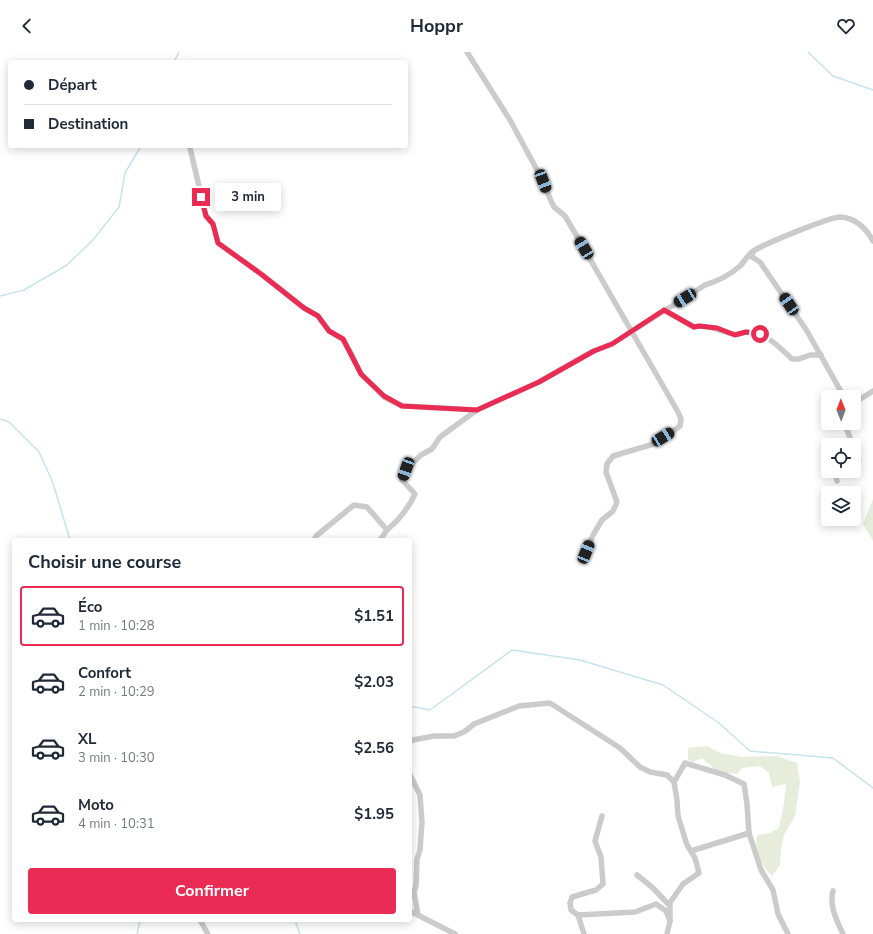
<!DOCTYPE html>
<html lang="fr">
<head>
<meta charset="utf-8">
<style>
	:root { --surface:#fff; --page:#f6f6f7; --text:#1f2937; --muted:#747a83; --line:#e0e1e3; --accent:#ea2c54 }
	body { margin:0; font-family:"Nunito Sans",sans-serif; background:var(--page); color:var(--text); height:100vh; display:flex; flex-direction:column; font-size:15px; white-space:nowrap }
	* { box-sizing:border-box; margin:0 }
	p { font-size:13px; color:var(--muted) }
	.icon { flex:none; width:22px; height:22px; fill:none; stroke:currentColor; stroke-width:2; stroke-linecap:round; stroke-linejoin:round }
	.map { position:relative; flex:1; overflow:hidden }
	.panel { position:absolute; left:12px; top:486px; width:400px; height:384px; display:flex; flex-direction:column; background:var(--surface); border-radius:4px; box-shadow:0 2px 10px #0003 }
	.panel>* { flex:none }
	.guide { position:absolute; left:8px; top:8px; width:400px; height:88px; border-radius:4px; box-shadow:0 2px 10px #0003; display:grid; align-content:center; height:88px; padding:0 16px; background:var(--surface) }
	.needle { width:26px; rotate:359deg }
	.buttons { position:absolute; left:821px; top:338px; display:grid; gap:8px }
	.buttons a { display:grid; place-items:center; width:40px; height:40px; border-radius:4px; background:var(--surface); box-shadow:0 2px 10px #0003; font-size:20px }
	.end { position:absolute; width:18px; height:18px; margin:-9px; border:5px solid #ea2c54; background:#fff; box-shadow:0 0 0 2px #fff }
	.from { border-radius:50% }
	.bubble { position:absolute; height:28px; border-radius:4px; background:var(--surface); box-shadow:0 2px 10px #0003; font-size:13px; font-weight:700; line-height:28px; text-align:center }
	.car { position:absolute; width:12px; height:24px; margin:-12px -6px; border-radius:5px; box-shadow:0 0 3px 1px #0007; background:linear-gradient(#222 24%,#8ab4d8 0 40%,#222 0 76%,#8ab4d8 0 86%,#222 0) }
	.guide b { display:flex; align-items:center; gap:14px; height:38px; font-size:15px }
	.guide b+b { border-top:1px solid var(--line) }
	.guide i { width:10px; height:10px; background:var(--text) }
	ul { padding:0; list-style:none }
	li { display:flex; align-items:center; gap:12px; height:60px; margin:0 8px 6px; padding:0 8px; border:2px solid transparent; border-radius:4px }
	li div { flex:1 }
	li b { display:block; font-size:15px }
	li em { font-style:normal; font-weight:700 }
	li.selected { border-color:var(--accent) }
	li>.icon { width:36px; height:36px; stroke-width:1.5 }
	h2 { padding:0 16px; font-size:18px; line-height:48px }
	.cta { display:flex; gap:8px; margin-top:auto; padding:8px 16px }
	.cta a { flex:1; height:46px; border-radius:4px; background:var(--accent); color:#fff; font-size:16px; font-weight:700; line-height:46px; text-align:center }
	header { display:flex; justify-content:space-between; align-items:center; height:52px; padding:0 16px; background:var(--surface); font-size:18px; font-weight:700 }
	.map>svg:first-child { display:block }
</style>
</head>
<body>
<header><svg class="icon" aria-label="back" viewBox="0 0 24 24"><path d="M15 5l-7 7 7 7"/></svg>Hoppr<svg class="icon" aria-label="heart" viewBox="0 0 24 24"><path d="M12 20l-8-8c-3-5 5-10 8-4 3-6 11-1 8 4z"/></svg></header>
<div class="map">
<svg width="873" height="882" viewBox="0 0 873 882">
	<rect width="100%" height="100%" fill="#fff"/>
	<!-- green -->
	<g fill="#e7ecdb">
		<polygon points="873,447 873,489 863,472"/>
		<path d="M 707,694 L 720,701 L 741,705 L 777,704 L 797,711 L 800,730 L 795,764 L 784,783 L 781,797 L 780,813 L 772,824 C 760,811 754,801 757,783 L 770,781 L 779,776 L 784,752 L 786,732 L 772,735 L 769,721 L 760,714 L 742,716 L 737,722 L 718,720 L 702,706 L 693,710 L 688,708 L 688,696 Z"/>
	</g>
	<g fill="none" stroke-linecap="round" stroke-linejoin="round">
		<!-- stream -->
		<g stroke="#c7e3ec" stroke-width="1.5">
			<polyline points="808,0 833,24 873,38"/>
			<polyline points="174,10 179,0"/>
			<polyline points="0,244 24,238 67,213 93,188 119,155 125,121 141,94"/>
			<polyline points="0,367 9,370 39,400 53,431 70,488"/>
			<polyline points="410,654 430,658 512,598 580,608 663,633 719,671 750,699 833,706 873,736"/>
			<polyline points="295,868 300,882"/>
			<polyline points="137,882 140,868"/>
		</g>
		<!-- street -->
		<g stroke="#cbcbcb" stroke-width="5.5">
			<polyline points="467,0 510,68 543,129 551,149 554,155 565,164 575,181 678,360 681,367 680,374 657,391 613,404 607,412 606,420 617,450 613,459 602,468 593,483 586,500"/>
			<polyline points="190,96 206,164 213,172 218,191 261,222 304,256 318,264 329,279 343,287 352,303 361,322 384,345 402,354 477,358"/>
			<polyline points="753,200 752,205 760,210 807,279 844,345"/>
			<path d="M 664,258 L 694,275 C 707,272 720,279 733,282 C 738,283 743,280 748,280 C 769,283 778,294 792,307 L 799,307 L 810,303 L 821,303"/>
			<polyline points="854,351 873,339"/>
			<polyline points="844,371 853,393"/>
			<polyline points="854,395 859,407 854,410"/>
			<polyline points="837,429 836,426 841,419"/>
			<path d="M 314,488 L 316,484 L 354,453 L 367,455 L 387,478 C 400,467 408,457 415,442 L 402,428 L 406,417 L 421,403 L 432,397 L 440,385 L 477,358 L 539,330 L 593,299 L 612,292 L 705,233 C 718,229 730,223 740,214 C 744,210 747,204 752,200 C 761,193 830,165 840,165 C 856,166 866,176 873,189"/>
			<polyline points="380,488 387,478"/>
			<polyline points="410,690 413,688 434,684 454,684 464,680 474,672 519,654 550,651 620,696 640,715 650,720 667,723 674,730 677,748 678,764 687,793 695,806 699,821 683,832 669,852"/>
			<polyline points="410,723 420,743 422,770 420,798 417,807 416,834 414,840 418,863"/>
			<polyline points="674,730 685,711 725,723 744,732 747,752 749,781 761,818 773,838 778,862 788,882"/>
			<polyline points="691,799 749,781"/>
			<polyline points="637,823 653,836 670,854 670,869 667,882"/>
			<path d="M 833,839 C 829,854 837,869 843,882"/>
			<polyline points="410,859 455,882"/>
			<polyline points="578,863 635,860 656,852 666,859 670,869"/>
			<polyline points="200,868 208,882"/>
			<polyline points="584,882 578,863 571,858 570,851 572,845 596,838 603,832 601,805 595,789 602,764"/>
		</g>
	</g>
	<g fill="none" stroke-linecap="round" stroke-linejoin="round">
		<!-- route -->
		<polyline stroke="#ea2c54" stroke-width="5" points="201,145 206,164 213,172 218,191 261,222 304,256 318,264 329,279 343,287 361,322 384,344 402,354 477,358 539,330 594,299 612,292 664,258 694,275 699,274 717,276 735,283 746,280 760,282"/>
	</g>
</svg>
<div class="buttons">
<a><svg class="needle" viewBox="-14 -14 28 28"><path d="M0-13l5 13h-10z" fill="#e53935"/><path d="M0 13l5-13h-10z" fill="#747a83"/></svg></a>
<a><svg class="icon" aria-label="locate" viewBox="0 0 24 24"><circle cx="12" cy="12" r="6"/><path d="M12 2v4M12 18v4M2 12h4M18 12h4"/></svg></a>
<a><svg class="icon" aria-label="layers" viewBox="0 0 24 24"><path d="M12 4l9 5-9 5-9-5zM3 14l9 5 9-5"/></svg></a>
</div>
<i class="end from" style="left:760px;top:282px"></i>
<i class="end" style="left:201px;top:145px"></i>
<div class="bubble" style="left:215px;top:131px;width:66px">3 min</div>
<i class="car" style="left:543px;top:129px;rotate:159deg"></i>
<i class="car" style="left:584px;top:196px;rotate:329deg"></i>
<i class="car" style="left:685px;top:246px;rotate:238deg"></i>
<i class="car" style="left:789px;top:252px;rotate:326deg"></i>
<i class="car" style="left:663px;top:385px;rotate:58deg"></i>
<i class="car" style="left:406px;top:417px;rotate:200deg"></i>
<i class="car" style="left:586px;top:500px;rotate:22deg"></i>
<div class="guide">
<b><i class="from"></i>Départ</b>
<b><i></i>Destination</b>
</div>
<section class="panel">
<h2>Choisir une course</h2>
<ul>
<li class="selected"><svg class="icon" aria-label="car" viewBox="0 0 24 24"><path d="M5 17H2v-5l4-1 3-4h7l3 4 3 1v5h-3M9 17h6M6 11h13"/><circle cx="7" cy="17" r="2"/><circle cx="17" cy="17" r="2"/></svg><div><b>Éco</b><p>1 min · 10:28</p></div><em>$1.51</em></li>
<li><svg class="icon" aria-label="car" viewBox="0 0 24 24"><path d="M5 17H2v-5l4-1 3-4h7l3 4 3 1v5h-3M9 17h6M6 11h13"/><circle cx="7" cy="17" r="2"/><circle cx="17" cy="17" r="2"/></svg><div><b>Confort</b><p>2 min · 10:29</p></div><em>$2.03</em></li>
<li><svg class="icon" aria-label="car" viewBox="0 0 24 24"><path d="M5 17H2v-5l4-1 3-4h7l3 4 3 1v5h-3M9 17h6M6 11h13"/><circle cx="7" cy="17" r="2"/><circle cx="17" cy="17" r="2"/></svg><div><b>XL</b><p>3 min · 10:30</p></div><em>$2.56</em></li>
<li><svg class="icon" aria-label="car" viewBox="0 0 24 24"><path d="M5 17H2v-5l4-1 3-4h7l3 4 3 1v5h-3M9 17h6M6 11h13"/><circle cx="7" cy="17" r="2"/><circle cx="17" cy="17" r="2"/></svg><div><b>Moto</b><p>4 min · 10:31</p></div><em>$1.95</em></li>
</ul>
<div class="cta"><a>Confirmer</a></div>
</section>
</div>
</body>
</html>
